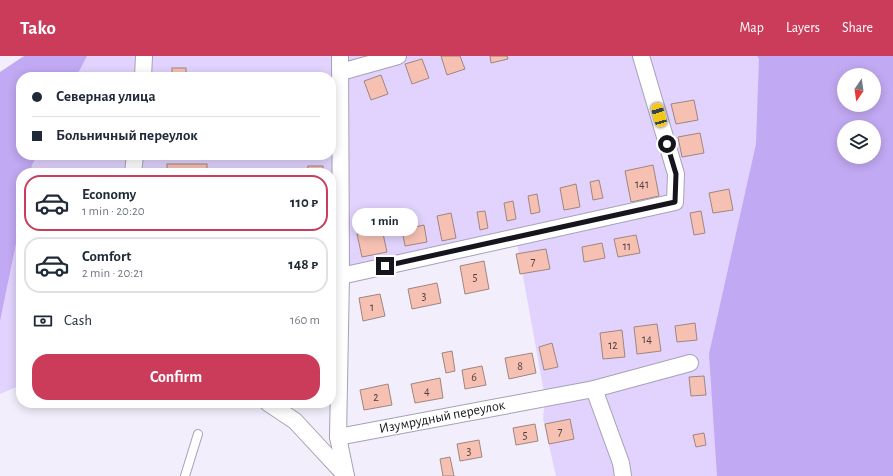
<!DOCTYPE html>
<html lang="en">
<head>
<meta charset="utf-8">
<style>
	:root { --surface:#fff; --page:#f6f6f7; --text:#1f2937; --muted:#747a83; --line:#e0e1e3; --accent:#cb3b5a }
	body { margin:0; font-family:"Alegreya Sans",sans-serif; background:var(--page); color:var(--text); height:100vh; display:flex; flex-direction:column; font-size:15px; white-space:nowrap }
	* { box-sizing:border-box; margin:0 }
	p { font-size:13px; color:var(--muted) }
	.icon { flex:none; width:22px; height:22px; fill:none; stroke:currentColor; stroke-width:2; stroke-linecap:round; stroke-linejoin:round }
	.map { position:relative; flex:1; overflow:hidden }
	.sheet { position:absolute; left:16px; top:112px; width:320px; height:240px; display:flex; flex-direction:column; background:var(--surface); border-radius:16px; box-shadow:0 2px 10px #0003 }
	.sheet>* { flex:none }
	.top-card { position:absolute; left:16px; top:16px; width:320px; height:88px; border-radius:16px; box-shadow:0 2px 10px #0003; display:grid; align-content:center; height:88px; padding:0 16px; background:var(--surface) }
	.needle { width:26px; rotate:193deg }
	.fabs { position:absolute; left:837px; top:12px; display:grid; gap:8px }
	.fabs a { display:grid; place-items:center; width:44px; height:44px; border-radius:50%; background:var(--surface); box-shadow:0 2px 10px #0003; font-size:20px }
	.end { position:absolute; width:18px; height:18px; margin:-9px; border:5px solid #16141c; background:#fff; box-shadow:0 0 0 2px #fff }
	.from { border-radius:50% }
	.bubble { position:absolute; height:28px; border-radius:14px; background:var(--surface); box-shadow:0 2px 10px #0003; font-size:13px; font-weight:600; line-height:28px; text-align:center }
	.car { position:absolute; width:12px; height:24px; margin:-12px -6px; border-radius:5px; box-shadow:0 0 3px 1px #0007; background:linear-gradient(#f5c518 24%,#345 0 40%,#f5c518 0 76%,#345 0 86%,#f5c518 0) }
	.top-card b { display:flex; align-items:center; gap:14px; height:38px; font-size:15px }
	.top-card b+b { border-top:1px solid var(--line) }
	.top-card i { width:10px; height:10px; background:var(--text) }
	ul { padding:7px 0 0; list-style:none }
	li { display:flex; align-items:center; gap:12px; height:56px; margin:0 8px 6px; padding:0 8px; border:2px solid var(--line); border-radius:16px }
	li div { flex:1 }
	li b { display:block; font-size:15px }
	li em { font-style:normal; font-weight:600 }
	li.selected { border-color:var(--accent) }
	li>.icon { width:36px; height:36px; stroke-width:1.5 }
	.pay { display:flex; align-items:center; gap:10px; height:44px; padding:0 16px; font-size:15px }
	.pay p { margin-inline-start:auto }
	.cta { display:flex; gap:8px; margin-top:auto; padding:8px 16px }
	.cta a { flex:1; height:46px; border-radius:16px; background:var(--accent); color:#fff; font-size:16px; font-weight:600; line-height:46px; text-align:center }
	header { display:flex; align-items:center; gap:24px; box-sizing:border-box; height:56px; padding:0 20px; background:var(--accent); color:#fff }
	header strong { font-size:19px }
	nav { display:flex; gap:22px; margin-inline-start:auto; font-size:14px }
	.map>svg:first-child { display:block }
</style>
</head>
<body>
<header>
<strong>Tako</strong>
<nav><a>Map</a><a>Layers</a><a>Share</a></nav>
</header>
<div class="map">
<svg width="893" height="420" viewBox="0 0 893 420">
	<rect width="100%" height="100%" fill="#f2eefc"/>
	<!-- green -->
	<g fill="#e1d3fd">
		<polygon points="75,0 760,0 777,55 733,420 556,420 543,363 545,342 516,181 331,222 331,117 23,117 29,99 331,99 331,21 65,21"/>
		<polygon points="21,125 21,329 0,338 0,225"/>
	</g>
	<!-- forest -->
	<g fill="#c2a9f3" fill-rule="evenodd">
		<polygon points="24,0 87,0 76,21 21,21 21,99 37,99 32,109 30,117 21,117 21,163 0,265 0,16"/>
		<path d="M 757,0 L 893,0 L 893,420 L 717,420 L 709,298 L 756,88 L 759,3 ZM 844,19 L 874,19 L 874,49 L 844,49 ZM 844,71 L 874,71 L 874,101 L 844,101 Z"/>
	</g>
	<!-- building -->
	<g fill="#f6c1b3" stroke="#9e8680">
		<polygon points="441,0 460,0 465,13 447,19"/>
		<polygon points="490,0 507,0 508,3 491,7"/>
		<polygon points="422,3 429,22 412,28 405,8"/>
		<rect x="172" y="12" width="14" height="7"/>
		<polygon points="381,19 388,38 371,44 364,25"/>
		<polygon points="694,44 698,64 676,68 671,48"/>
		<polygon points="700,77 704,97 682,101 678,81"/>
		<rect x="168" y="99" width="16" height="3"/>
		<polygon points="296,99 322,99 322,102 296,103"/>
		<rect x="167" y="108" width="40" height="9"/>
		<polygon points="653,109 659,140 631,146 625,115"/>
		<polygon points="308,110 323,110 323,117 307,117"/>
		<polygon points="599,124 603,142 593,144 590,126"/>
		<polygon points="576,128 580,151 564,154 560,132"/>
		<polygon points="729,133 733,154 713,157 709,137"/>
		<polygon points="537,138 540,156 531,158 528,140"/>
		<polygon points="513,145 516,163 507,165 504,147"/>
		<polygon points="485,155 488,172 480,174 477,156"/>
		<polygon points="701,155 705,177 694,179 690,157"/>
		<polygon points="451,157 456,182 442,185 437,160"/>
		<polygon points="424,169 427,186 405,190 402,174"/>
		<polygon points="382,173 387,196 362,201 357,178"/>
		<polygon points="636,179 640,197 618,201 614,183"/>
		<polygon points="602,187 605,202 584,206 582,191"/>
		<polygon points="546,193 550,213 520,218 516,198"/>
		<polygon points="484,205 489,233 465,238 460,210"/>
		<polygon points="437,227 441,247 412,253 408,233"/>
		<polygon points="380,238 385,260 363,265 359,242"/>
		<polygon points="695,267 697,284 677,286 675,270"/>
		<polygon points="657,268 661,295 637,298 634,271"/>
		<polygon points="622,274 625,301 603,303 600,277"/>
		<polygon points="552,287 558,311 544,314 539,291"/>
		<polygon points="452,295 455,315 446,317 442,297"/>
		<polygon points="532,297 536,317 509,323 505,302"/>
		<polygon points="482,310 486,329 465,333 462,314"/>
		<polygon points="704,320 706,339 691,340 689,321"/>
		<polygon points="440,322 443,342 415,347 411,328"/>
		<polygon points="388,328 392,349 364,354 360,334"/>
		<polygon points="570,363 574,383 549,388 545,368"/>
		<polygon points="535,368 538,385 516,389 513,372"/>
		<polygon points="704,377 706,389 696,391 693,379"/>
		<polygon points="479,384 482,401 460,405 457,388"/>
		<polygon points="450,401 454,420 443,420 440,403"/>
	</g>
	<g fill="none" stroke-linecap="round" stroke-linejoin="round">
		<!-- service casing -->
		<g stroke="#a7a1b6" stroke-width="10">
			<polyline id="service" points="185,420 198,378"/>
		</g>
		<!-- minor casing -->
		<g stroke="#a7a1b6" stroke-width="18">
			<g id="minor">
				<polyline points="340,0 341,220 338,381 346,420"/>
				<polyline points="341,16 398,0"/>
				<polyline points="143,21 144,0"/>
				<polyline points="133,117 135,99"/>
				<polyline points="341,220 675,146 676,118 641,0"/>
				<polyline points="594,333 621,407 623,420"/>
				<polyline points="268,347 295,365 346,420"/>
				<polyline points="338,381 594,333 690,307"/>
			</g>
		</g>
		<!-- service -->
		<use href="#service" stroke="#fff" stroke-width="8"/>
		<!-- minor -->
		<use href="#minor" stroke="#fff" stroke-width="16"/>
	</g>
	<g fill="none" stroke-linecap="round" stroke-linejoin="round">
		<!-- route -->
		<polyline stroke="#16141c" stroke-width="5" points="385,210 675,146 676,118 667,88"/>
	</g>
	<g text-anchor="middle" dominant-baseline="central" stroke-width="3" stroke-linejoin="round" paint-order="stroke">
		<!-- number labels -->
		<g font-size="12" fill="#4e3f42">
			<text x="642" y="128">141</text>
			<text x="627" y="190">11</text>
			<text x="533" y="205">7</text>
			<text x="475" y="221">5</text>
			<text x="424" y="240">3</text>
			<text x="372" y="251">1</text>
			<text x="647" y="283">14</text>
			<text x="613" y="289">12</text>
			<text x="520" y="310">8</text>
			<text x="474" y="321">6</text>
			<text x="427" y="335">4</text>
			<text x="376" y="341">2</text>
			<text x="560" y="375">7</text>
			<text x="525" y="379">5</text>
			<text x="469" y="395">3</text>
		</g>
		<!-- street labels -->
		<g font-size="14" fill="#16141c" stroke="#fff">
			<text transform="translate(442 361) rotate(-11)">Изумрудный переулок</text>
		</g>
	</g>
</svg>
<div class="fabs">
<a><svg class="needle" viewBox="-14 -14 28 28"><path d="M0-13l5 13h-10z" fill="#e53935"/><path d="M0 13l5-13h-10z" fill="#747a83"/></svg></a>
<a><svg class="icon" aria-label="layers" viewBox="0 0 24 24"><path d="M12 4l9 5-9 5-9-5zM3 14l9 5 9-5"/></svg></a>
</div>
<i class="end from" style="left:667px;top:88px"></i>
<i class="end" style="left:385px;top:210px"></i>
<div class="bubble" style="left:352px;top:152px;width:66px">1 min</div>
<i class="car" style="left:659px;top:59px;rotate:344deg"></i>
<div class="top-card">
<b><i class="from"></i>Северная улица</b>
<b><i></i>Больничный переулок</b>
</div>
<section class="sheet">
<ul>
<li class="selected"><svg class="icon" aria-label="car" viewBox="0 0 24 24"><path d="M5 17H2v-5l4-1 3-4h7l3 4 3 1v5h-3M9 17h6M6 11h13"/><circle cx="7" cy="17" r="2"/><circle cx="17" cy="17" r="2"/></svg><div><b>Economy</b><p>1 min · 20:20</p></div><em>110 ₽</em></li>
<li><svg class="icon" aria-label="car" viewBox="0 0 24 24"><path d="M5 17H2v-5l4-1 3-4h7l3 4 3 1v5h-3M9 17h6M6 11h13"/><circle cx="7" cy="17" r="2"/><circle cx="17" cy="17" r="2"/></svg><div><b>Comfort</b><p>2 min · 20:21</p></div><em>148 ₽</em></li>
</ul>
<div class="pay"><svg class="icon" aria-label="cash" viewBox="0 0 24 24"><path d="M3 7h18v10H3z"/><circle cx="12" cy="12" r="2"/></svg>Cash<p>160 m</p></div>
<div class="cta"><a>Confirm</a></div>
</section>
</div>
</body>
</html>
